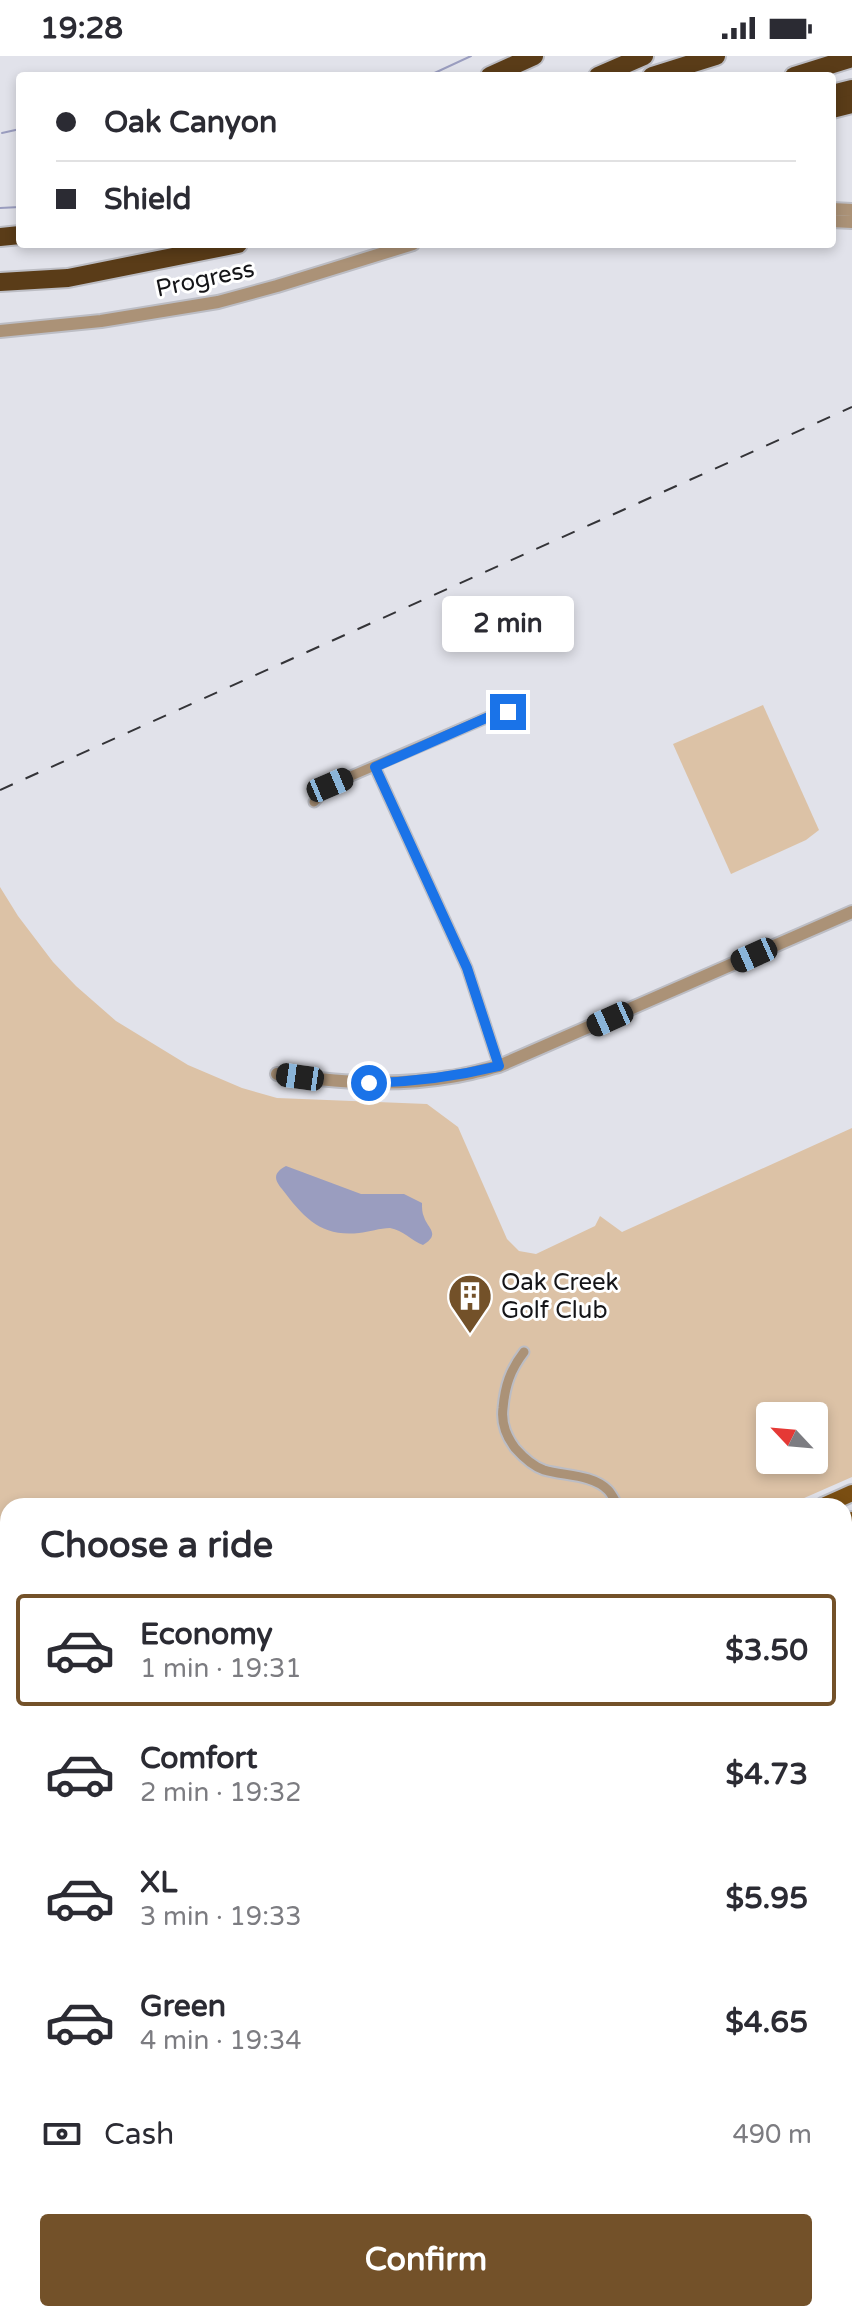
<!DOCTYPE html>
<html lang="en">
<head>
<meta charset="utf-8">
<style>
	:root { --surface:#fff; --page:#f2f2f3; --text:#2b2b33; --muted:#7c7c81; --line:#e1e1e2; --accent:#735129 }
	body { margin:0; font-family:"Varela Round",sans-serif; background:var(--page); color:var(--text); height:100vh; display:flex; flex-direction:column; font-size:30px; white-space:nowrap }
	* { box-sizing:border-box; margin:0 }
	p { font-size:26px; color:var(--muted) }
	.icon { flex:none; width:44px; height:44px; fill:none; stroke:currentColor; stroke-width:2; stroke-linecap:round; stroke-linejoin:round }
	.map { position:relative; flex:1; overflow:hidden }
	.sheet { position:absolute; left:0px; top:1442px; width:852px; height:824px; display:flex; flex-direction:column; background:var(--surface); border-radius:24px 24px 0 0; box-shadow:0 4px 12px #0003 }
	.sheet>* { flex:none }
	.hud { position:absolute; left:16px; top:16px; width:820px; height:176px; border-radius:8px; box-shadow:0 4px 12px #0003; display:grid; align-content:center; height:176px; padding:0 40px; background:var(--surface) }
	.needle { width:52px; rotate:296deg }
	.tools { position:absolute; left:756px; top:1346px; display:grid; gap:16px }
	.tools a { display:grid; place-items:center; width:72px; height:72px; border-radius:8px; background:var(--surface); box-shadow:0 4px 12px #0003; font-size:40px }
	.end { position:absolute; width:36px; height:36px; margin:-18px; border:10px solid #1a73e8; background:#fff; box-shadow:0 0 0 4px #fff }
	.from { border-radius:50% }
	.bubble { position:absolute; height:56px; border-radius:8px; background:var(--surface); box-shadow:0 4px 12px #0003; font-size:26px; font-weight:700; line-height:56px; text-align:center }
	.car { position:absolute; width:24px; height:48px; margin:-24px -12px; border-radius:10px; box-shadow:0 0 6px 2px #0007; background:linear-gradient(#222 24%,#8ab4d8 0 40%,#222 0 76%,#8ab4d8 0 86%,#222 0) }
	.hud b { display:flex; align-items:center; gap:28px; height:76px; font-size:30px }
	.hud b+b { border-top:2px solid var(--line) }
	.hud i { width:20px; height:20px; background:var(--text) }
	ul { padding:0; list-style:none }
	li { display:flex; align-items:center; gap:24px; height:112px; margin:0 16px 12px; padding:0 24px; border:4px solid transparent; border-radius:8px }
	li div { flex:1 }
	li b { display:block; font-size:30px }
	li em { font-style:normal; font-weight:700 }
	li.active { border-color:var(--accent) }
	li>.icon { width:72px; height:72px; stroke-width:1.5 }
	h2 { padding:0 40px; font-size:36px; line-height:96px }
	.pay { display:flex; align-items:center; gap:20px; height:88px; padding:0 40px; font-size:30px }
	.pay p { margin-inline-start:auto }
	.button { display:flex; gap:16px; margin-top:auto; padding:16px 40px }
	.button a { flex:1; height:92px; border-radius:8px; background:var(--accent); color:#fff; font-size:32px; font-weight:700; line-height:92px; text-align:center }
	.status { display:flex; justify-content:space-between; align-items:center; height:56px; padding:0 40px; background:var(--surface); direction:ltr }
	.status svg { height:22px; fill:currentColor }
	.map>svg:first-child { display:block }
</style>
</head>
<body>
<div class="status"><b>19:28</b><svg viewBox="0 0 49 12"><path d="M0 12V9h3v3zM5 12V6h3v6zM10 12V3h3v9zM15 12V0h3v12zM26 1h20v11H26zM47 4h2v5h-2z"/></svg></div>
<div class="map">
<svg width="852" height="2266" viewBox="0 0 852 2266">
	<rect width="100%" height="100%" fill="#e1e2ea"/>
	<!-- green -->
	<g fill="#dcc2a6" fill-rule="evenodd">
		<polygon points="763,649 819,774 806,784 731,818 673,688"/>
		<path d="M 0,831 L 18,860 L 53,906 L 76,930 L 116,965 L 188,1009 L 242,1032 L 277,1042 L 427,1048 L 458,1071 L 507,1183 L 519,1195 L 536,1198 L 595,1170 L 600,1160 L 622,1176 L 852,1072 L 852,1421 L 786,1450 L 8,1450 L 8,1797 L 0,1801 ZM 770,1360 L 814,1360 L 814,1404 L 770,1404 Z"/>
		<polygon points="852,2186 852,2266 790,2266 786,2258 844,2258 844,2189"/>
		<polygon points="506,2258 753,2258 757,2266 493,2266 506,2260"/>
	</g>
	<!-- water -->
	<path fill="#9a9dbf" d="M 286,1110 L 361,1138 L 404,1138 L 422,1147 C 422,1152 422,1157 424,1161 C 428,1173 441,1178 423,1189 C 412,1185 403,1174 390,1172 C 380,1172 369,1176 359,1177 C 321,1181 304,1162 282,1133 C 274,1123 273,1117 286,1110 Z"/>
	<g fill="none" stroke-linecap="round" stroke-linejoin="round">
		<!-- stream -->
		<g stroke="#9a9dbf" stroke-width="2">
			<polyline points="428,20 471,0"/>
			<polyline points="2,77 20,73"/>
			<polyline points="0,152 20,151"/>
		</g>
		<!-- minor casing -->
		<g stroke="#bcbdc4" stroke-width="13">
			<g id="minor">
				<polyline points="375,711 467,912 499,1010"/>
				<polyline points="314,746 330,729 493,659 508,656"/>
				<path d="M 524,1296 C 510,1314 505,1330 503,1352 C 501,1367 506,1380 515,1392 C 523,1401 532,1410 544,1414 C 564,1420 592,1418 608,1434 C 612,1438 615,1445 618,1450"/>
				<polyline points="844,1602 852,1599"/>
				<polyline points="0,1879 8,1875"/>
				<polyline points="844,2137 852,2135"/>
				<polyline points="0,2248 8,2266"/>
			</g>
		</g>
		<!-- tertiary casing -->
		<g stroke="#bcbdc4" stroke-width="16">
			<g id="tertiary">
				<polyline points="832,153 852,154"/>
				<polyline points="832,165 852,166"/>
				<polyline points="0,275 101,265 218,246 277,230 413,188"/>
				<path d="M 277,1018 C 335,1026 392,1031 450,1021 C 466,1019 483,1014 499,1010 L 852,856"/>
				<polyline points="844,1707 852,1705"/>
				<polyline points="0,2201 8,2197"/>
			</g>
		</g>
		<!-- primary casing -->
		<g stroke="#bcbdc4" stroke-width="20">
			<g id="primary">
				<polyline points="823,1450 852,1437"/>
				<polyline points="844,1467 852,1464"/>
				<polyline points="0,1819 8,1815"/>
				<polyline points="0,1844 8,1841"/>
			</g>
		</g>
		<!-- motorway casing -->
		<g stroke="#bcbdc4" stroke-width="22">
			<g id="motorway">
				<polyline points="490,20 534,0"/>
				<polyline points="598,20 644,0"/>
				<polyline points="652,20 716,0"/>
				<polyline points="794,20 852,2"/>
				<polyline points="832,38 852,33"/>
				<polyline points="832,53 852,48"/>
				<polyline points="0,181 20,179"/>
				<polyline points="0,226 68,222 238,188"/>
			</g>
		</g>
		<!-- minor -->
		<use href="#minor" stroke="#ab9277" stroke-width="9"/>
		<!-- tertiary -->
		<use href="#tertiary" stroke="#ab9277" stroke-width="12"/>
		<!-- primary -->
		<use href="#primary" stroke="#7a4e12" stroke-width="16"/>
		<!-- motorway -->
		<use href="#motorway" stroke="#5a3c18" stroke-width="18"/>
		<!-- rail -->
		<polyline stroke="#343438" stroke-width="2" stroke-dasharray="14 14" stroke-linecap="butt" points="0,734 852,351"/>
	</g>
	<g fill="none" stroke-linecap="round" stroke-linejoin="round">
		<!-- route -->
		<path stroke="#1a73e8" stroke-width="10" d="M 369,1027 C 415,1026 454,1021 499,1010 L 467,912 L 375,711 L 493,659 L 508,656"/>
	</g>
	<!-- icons -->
	<defs>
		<g id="building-pin" transform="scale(2.3)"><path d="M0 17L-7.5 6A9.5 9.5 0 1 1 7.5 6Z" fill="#735129" stroke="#fff"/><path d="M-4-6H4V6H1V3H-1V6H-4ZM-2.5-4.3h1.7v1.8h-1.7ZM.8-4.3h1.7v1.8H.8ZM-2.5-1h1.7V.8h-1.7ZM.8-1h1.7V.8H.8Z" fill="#fff"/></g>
	</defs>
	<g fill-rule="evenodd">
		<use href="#building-pin" x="470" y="1240"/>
	</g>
	<g text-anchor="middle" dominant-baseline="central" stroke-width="6" stroke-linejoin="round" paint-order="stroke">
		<!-- street labels -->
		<g font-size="24" fill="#151518" stroke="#fff">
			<text transform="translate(205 223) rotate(-12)">Progress</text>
		</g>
		<!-- poi labels -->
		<g font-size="24" fill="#151518" stroke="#fff" text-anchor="start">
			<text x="501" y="1226">Oak Creek<tspan x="501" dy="28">Golf Club</tspan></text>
		</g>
	</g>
</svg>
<div class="tools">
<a><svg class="needle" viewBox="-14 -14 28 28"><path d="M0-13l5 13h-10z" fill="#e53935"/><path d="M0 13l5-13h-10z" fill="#7c7c81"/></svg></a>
</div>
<i class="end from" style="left:369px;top:1027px"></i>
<i class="end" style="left:508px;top:656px"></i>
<div class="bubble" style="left:442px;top:540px;width:132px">2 min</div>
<i class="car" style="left:330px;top:729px;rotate:67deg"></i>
<i class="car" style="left:754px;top:899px;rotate:246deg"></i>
<i class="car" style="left:610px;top:963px;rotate:246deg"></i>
<i class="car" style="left:300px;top:1021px;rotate:278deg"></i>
<div class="hud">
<b><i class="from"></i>Oak Canyon</b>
<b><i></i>Shield</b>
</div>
<section class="sheet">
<h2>Choose a ride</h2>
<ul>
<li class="active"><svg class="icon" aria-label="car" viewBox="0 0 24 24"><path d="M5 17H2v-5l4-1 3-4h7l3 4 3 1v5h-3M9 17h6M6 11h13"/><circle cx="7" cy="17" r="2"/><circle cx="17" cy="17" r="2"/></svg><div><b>Economy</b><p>1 min · 19:31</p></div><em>$3.50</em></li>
<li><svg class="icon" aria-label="car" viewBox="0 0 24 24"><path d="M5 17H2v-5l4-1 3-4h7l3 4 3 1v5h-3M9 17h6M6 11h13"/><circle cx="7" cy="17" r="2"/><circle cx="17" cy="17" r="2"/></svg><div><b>Comfort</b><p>2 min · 19:32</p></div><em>$4.73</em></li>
<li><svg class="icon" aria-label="car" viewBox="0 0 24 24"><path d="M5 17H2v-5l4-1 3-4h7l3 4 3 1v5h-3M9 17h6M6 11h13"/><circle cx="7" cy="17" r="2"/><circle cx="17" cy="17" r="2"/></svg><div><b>XL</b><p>3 min · 19:33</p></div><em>$5.95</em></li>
<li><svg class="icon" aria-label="car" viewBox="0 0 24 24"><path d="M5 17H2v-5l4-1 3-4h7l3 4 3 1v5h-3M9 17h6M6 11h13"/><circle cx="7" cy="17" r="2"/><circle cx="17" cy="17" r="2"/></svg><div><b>Green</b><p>4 min · 19:34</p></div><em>$4.65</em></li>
</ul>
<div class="pay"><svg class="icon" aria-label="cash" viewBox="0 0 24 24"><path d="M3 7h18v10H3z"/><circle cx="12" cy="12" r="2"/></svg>Cash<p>490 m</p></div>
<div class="button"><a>Confirm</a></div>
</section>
</div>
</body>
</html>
